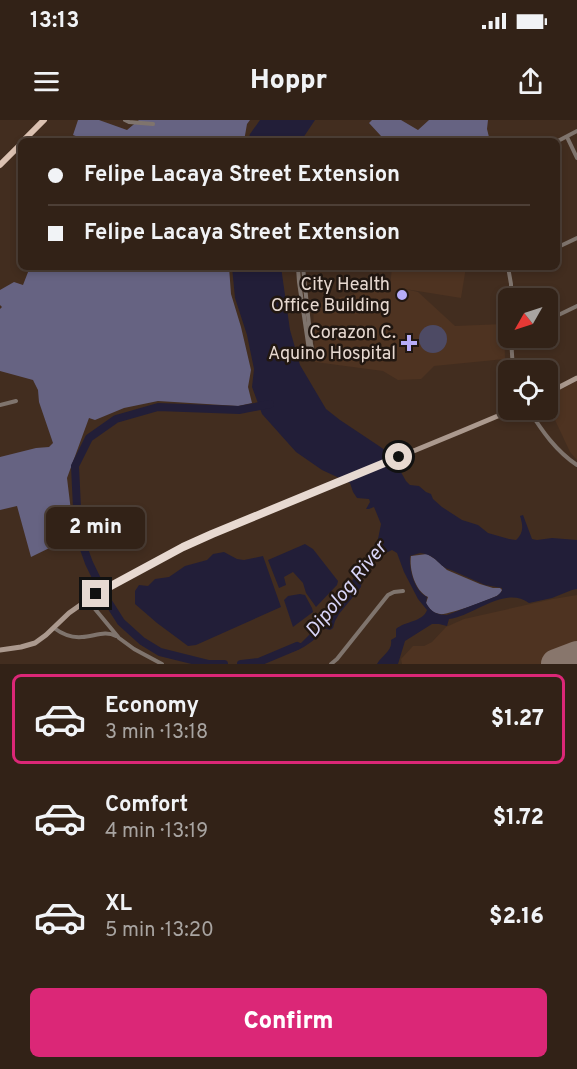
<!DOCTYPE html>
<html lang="en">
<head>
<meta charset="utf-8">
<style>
	:root { --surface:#322217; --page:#3d2f24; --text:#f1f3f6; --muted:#a8a4a1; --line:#4d3f36; --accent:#db2777 }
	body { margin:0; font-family:Overpass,sans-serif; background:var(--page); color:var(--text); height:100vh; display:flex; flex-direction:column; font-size:22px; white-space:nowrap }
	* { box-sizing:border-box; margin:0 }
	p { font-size:20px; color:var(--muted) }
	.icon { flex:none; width:33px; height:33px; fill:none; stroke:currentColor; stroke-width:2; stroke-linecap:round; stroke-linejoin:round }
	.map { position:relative; height:544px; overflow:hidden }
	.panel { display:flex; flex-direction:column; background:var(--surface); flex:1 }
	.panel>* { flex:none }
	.top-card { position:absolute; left:18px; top:18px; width:542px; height:132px; border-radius:9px; box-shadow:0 3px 9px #0003,0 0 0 2px var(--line); display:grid; align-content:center; height:132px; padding:0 30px; background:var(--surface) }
	.needle { width:39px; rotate:231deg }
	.fabs { position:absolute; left:498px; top:168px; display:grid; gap:12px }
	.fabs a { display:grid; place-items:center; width:60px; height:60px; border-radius:9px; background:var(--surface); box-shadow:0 3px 9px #0003,0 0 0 2px var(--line); font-size:30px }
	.end { position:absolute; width:27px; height:27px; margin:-14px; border:8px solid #e7d9d1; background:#111; box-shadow:0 0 0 3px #111 }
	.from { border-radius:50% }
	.bubble { position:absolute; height:42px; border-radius:9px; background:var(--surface); box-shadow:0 3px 9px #0003,0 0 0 2px var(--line); font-size:20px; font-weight:800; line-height:42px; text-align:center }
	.top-card b { display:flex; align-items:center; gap:21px; height:57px; font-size:22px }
	.top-card b+b { border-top:2px solid var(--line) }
	.top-card i { width:15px; height:15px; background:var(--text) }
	ul { padding:10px 0 0; list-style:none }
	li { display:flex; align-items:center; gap:18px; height:90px; margin:0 12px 9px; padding:0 18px; border:3px solid transparent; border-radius:9px }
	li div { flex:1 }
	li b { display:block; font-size:22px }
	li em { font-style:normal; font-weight:800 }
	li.selected { border-color:var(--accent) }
	li>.icon { width:54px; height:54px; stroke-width:1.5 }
	.button { display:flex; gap:12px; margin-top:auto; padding:12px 30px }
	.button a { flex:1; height:69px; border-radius:9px; background:var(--accent); color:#fff; font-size:24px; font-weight:800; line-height:69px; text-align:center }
	.status { display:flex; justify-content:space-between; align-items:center; height:42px; padding:0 30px; background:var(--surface); direction:ltr }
	.status svg { height:16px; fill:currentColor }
	header { display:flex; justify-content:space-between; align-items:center; height:78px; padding:0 30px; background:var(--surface); font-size:27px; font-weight:800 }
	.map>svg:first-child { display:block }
</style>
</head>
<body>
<div class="status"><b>13:13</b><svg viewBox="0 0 49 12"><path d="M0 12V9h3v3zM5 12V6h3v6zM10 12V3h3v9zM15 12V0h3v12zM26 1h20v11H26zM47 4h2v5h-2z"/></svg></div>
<header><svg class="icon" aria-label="menu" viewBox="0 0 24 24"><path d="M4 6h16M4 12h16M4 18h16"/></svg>Hoppr<svg class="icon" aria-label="share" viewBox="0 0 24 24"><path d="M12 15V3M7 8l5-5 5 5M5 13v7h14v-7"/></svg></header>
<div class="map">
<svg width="577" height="544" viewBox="0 0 577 544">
	<rect width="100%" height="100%" fill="#422d1f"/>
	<!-- built -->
	<g fill="#4e3321">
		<polygon points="392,147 440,148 466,147 461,178 405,169 418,172 455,206 504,204 505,239 434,246 421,259 398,260 383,251 315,242 313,184 385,166 390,167"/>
		<polygon points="577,261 577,340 570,332 548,285 548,276"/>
		<polygon points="577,475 577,544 402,544 401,539 413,526 424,526 432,522 446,507 464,499 553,479"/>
	</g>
	<!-- green -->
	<circle fill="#4d4a64" cx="433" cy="219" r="14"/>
	<!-- forest -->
	<g fill="#666382">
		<polygon points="78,0 99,0 127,10 139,0 250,0 247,4 244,21 89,21 73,15"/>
		<polygon points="372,0 401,0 418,10 429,0 488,0 487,9 490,21 381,21 381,16 369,3"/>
		<polygon points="30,147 229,147 231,174 241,207 251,250 248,267 252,283 238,286 158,281 124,288 95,300 89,298 67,358 74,416 31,437 17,386 0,390 0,337 36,328 49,327 53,323 39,282 38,270 33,260 0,251 0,189 2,187 0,185 0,170 14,162 23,165"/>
		<path d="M 427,434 L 435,439 L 447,450 L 480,464 L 493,468 L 500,468 L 502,470 C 501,471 501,473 500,474 C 495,478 446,496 440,494 C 433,493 429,489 426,483 L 428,477 C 415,471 409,449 411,436 Z"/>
	</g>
	<!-- water -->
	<g fill="#221e38" fill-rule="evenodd">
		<polygon points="260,0 315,0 301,21 248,21 250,14"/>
		<path d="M 232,147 L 281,147 L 290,210 L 300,245 L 326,289 L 340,300 L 385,330 L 398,347 L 406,361 L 410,365 L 419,366 L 426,372 L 431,374 L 433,379 L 442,387 L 462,400 L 478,405 L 488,413 L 509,419 L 516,420 C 524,413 523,405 520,396 L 523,395 L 532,419 L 537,420 L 552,418 L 577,420 L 577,469 L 572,470 L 552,478 L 529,483 C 505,465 474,496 449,499 L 447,506 L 439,504 L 432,504 L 405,521 L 398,544 L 377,544 C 382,535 393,531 391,520 L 396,517 L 396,509 C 405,501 423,502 427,490 L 418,479 L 404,452 L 397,433 L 392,430 L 373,439 L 362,456 L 361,467 L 339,494 L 335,501 L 333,508 L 330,510 L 323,508 C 320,511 319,514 317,517 C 311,523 299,531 290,532 L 287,529 L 296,523 L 301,523 L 311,513 L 322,506 L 325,500 L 339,486 L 349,468 L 354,457 L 365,442 L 378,419 L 381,404 L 374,387 L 369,389 L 366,389 L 370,382 L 369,379 L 357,378 L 353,372 L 350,363 L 322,350 L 296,332 L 262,294 L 252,267 L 254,249 L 247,215 L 235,178 ZM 420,433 C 438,435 438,447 451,450 L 485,465 L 502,468 L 502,471 L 497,476 L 447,495 C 437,495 431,492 426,483 L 427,477 C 414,471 409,449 410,436 Z"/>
		<polygon points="305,424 313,429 338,461 337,465 316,487 306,473 303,463 293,452 284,457 286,465 279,468 268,440"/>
		<polygon points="224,432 237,439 244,440 263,436 281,487 196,525 188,526 157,503 135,484 135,471 139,465 148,466 155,459 169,457 185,446 207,440 213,434"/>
		<polygon points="300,474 305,475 312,488 313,492 293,507 284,480 288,476"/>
	</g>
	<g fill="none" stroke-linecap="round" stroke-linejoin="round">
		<!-- river -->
		<g stroke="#221e38" stroke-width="8">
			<polyline points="224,544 208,544 160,532 142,521 121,502 107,480 89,443 80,418 77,388 75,346 89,318 116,299 158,287 239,290 270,284"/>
			<polyline points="241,544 259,542 297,526"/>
		</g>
		<!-- runway -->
		<polyline stroke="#88766c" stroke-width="30" points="556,544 577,536"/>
		<!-- minor -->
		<g stroke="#7f746d" stroke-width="4">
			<polyline points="125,0 129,2 153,4"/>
			<polyline points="567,17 577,38"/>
			<polyline points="556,22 577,11"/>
			<polyline points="556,128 577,118"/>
			<polyline points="298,147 299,162 310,237"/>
			<polyline points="303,147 311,224 314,237"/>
			<polyline points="508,147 511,164 511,178"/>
			<polyline points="548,200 577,186"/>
			<polyline points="511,218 513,250"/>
			<polyline points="0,285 16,281"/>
			<path d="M 529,290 C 542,311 556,331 577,345"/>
			<polyline points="90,483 119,518 134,529 162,544"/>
			<path d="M 54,508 C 62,514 71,518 82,517 C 93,517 105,510 116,516"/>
			<polyline points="331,544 337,539 388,475 394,472 403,471"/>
		</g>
		<!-- secondary -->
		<g stroke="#ab998e" stroke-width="5">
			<polyline points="548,273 577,258"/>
			<polyline points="0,530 21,527 35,523 46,515 69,493 96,474 183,427 212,414 462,311 512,290"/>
		</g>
		<!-- trunk -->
		<g stroke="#dcc2b2" stroke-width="6">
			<polyline points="23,21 44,0"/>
			<polyline points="0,45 21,24"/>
		</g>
	</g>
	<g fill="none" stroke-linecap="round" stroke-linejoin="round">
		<!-- route -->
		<polyline stroke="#e7d9d1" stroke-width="8" points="96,474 183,427 212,414 399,337"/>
	</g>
	<!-- markers -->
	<g fill="#b6acf8" stroke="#211711" stroke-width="2">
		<circle cx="402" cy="175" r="6"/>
		<path d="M406 214h6v6h6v6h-6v6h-6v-6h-6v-6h6z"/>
	</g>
	<g text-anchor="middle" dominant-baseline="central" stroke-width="5" stroke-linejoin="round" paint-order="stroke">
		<!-- poi labels -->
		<g font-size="18" fill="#e7d9d1" stroke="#211711" text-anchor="end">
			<text x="390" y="165">City Health<tspan x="390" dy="21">Office Building</tspan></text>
			<text x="396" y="213">Corazon C.<tspan x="396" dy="21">Aquino Hospital</tspan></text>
		</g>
		<!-- water labels -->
		<g font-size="20" font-style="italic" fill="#d8d5f8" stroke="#211711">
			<text transform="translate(347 470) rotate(-51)">Dipolog River</text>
		</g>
	</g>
</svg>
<div class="fabs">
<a><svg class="needle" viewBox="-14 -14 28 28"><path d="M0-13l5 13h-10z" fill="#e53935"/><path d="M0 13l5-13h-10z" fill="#a8a4a1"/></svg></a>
<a><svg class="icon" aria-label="locate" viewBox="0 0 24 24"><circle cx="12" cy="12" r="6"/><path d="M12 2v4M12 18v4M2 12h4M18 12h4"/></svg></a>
</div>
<i class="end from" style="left:399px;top:337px"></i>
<i class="end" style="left:96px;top:474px"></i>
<div class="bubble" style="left:46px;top:387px;width:99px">2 min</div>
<div class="top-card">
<b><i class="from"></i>Felipe Lacaya Street Extension</b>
<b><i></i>Felipe Lacaya Street Extension</b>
</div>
</div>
<section class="panel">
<ul>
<li class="selected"><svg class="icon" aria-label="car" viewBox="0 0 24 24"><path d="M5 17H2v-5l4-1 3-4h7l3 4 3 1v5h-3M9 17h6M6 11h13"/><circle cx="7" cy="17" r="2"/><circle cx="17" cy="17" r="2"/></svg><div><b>Economy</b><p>3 min · 13:18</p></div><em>$1.27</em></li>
<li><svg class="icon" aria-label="car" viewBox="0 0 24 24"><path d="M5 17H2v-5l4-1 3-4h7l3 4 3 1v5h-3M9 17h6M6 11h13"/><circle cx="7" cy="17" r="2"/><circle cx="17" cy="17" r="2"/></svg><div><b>Comfort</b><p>4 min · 13:19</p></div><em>$1.72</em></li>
<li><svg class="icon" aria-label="car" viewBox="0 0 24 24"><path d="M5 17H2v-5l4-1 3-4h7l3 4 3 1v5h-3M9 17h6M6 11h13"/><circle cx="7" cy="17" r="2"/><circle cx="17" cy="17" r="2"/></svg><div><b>XL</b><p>5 min · 13:20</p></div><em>$2.16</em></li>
</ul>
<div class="button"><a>Confirm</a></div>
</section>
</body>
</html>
